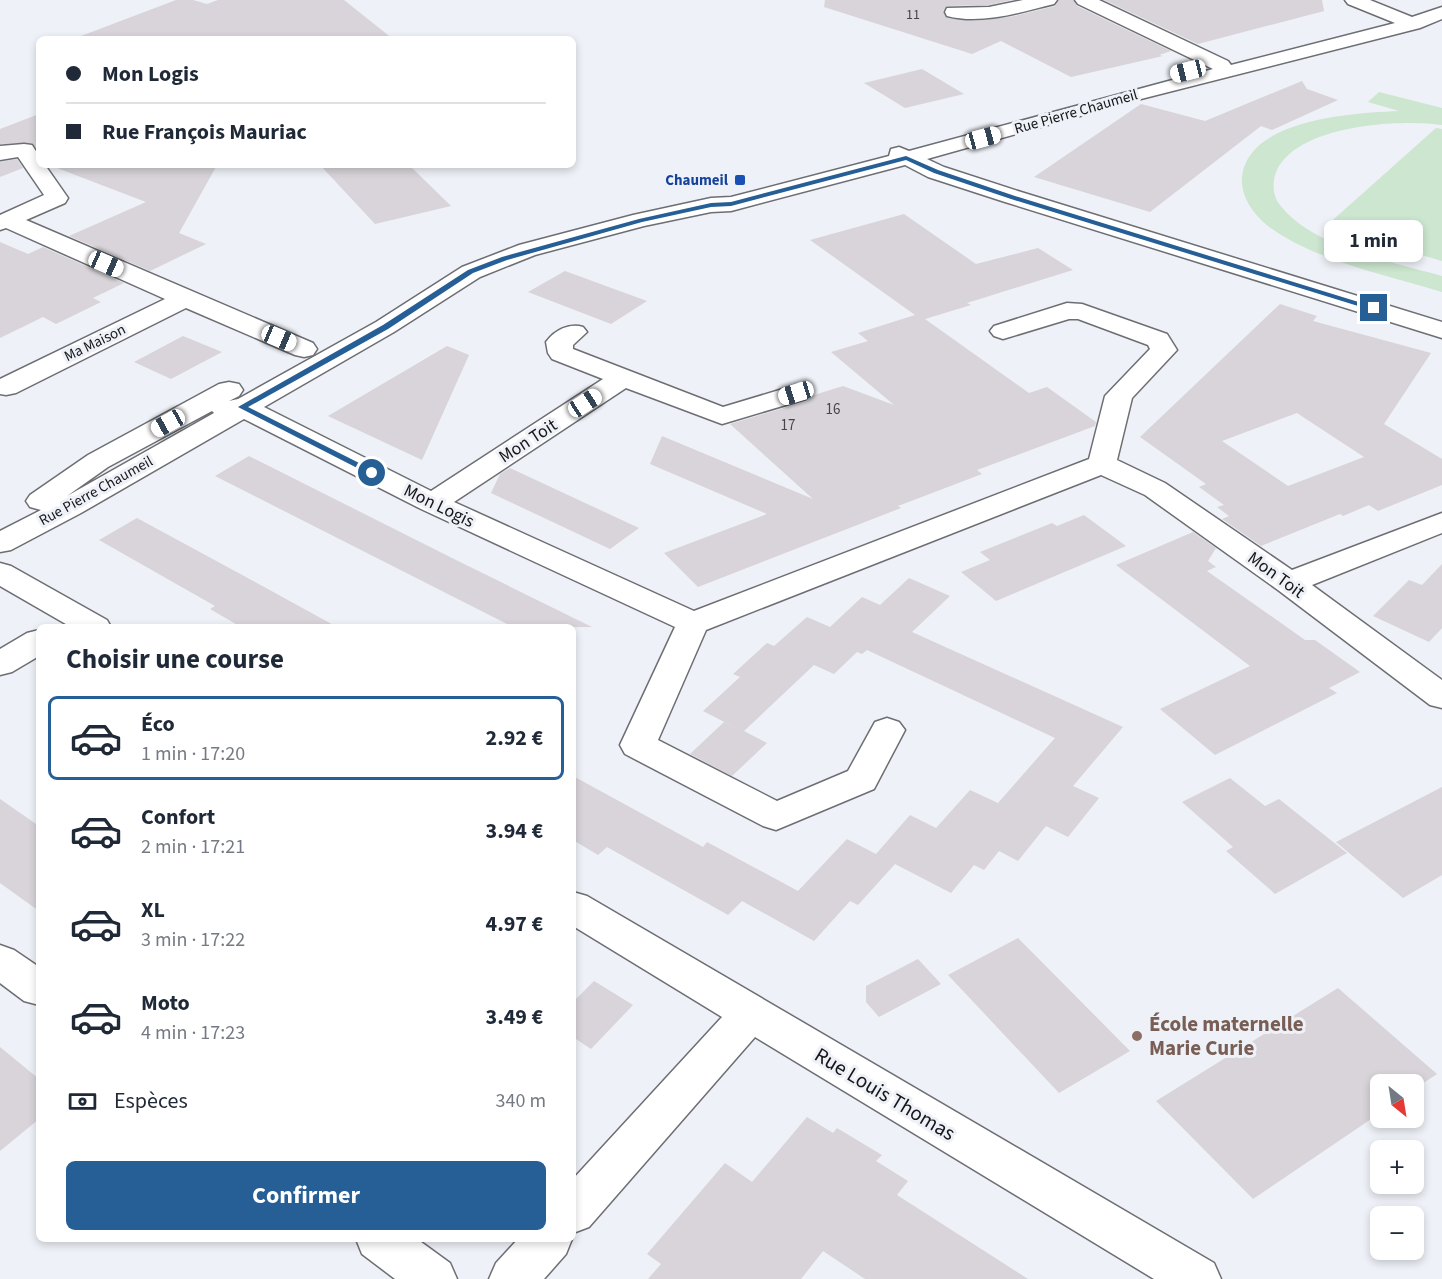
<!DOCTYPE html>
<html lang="fr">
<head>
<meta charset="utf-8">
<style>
	:root { --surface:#fff; --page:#f6f6f7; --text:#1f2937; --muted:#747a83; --line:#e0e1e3; --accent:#265e96 }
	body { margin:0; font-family:"Source Sans 3",sans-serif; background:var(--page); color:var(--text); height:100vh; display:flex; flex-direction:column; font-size:22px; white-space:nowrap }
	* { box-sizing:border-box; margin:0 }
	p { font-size:20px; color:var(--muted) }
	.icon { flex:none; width:33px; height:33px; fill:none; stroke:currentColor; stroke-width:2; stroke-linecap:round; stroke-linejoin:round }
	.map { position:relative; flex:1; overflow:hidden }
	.side { position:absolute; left:36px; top:624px; width:540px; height:618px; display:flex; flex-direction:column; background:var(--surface); border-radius:9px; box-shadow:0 3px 9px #0003 }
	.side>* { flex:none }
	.guide { position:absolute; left:36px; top:36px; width:540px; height:132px; border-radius:9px; box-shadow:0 3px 9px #0003; display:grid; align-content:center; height:132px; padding:0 30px; background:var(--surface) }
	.needle { width:39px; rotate:150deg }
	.tools { position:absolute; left:1370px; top:1074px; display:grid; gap:12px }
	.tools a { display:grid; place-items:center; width:54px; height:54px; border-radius:9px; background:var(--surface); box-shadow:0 3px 9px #0003; font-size:30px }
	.end { position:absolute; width:27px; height:27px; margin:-14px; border:8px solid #265e96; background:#fff; box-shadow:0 0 0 3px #fff }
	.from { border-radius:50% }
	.bubble { position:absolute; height:42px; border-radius:9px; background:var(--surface); box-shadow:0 3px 9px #0003; font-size:20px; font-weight:700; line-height:42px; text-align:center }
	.car { position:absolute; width:18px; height:36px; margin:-18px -9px; border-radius:8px; box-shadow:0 0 4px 2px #0007; background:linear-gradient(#fff 24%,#345 0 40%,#fff 0 76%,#345 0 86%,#fff 0) }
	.guide b { display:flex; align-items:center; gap:21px; height:57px; font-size:22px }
	.guide b+b { border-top:2px solid var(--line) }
	.guide i { width:15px; height:15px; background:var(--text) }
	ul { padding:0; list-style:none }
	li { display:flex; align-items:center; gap:18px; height:84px; margin:0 12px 9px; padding:0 18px; border:3px solid transparent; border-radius:9px }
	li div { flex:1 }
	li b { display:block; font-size:22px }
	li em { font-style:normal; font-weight:700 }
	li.selected { border-color:var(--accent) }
	li>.icon { width:54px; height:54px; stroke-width:1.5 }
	h2 { padding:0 30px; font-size:27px; line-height:72px }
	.pay { display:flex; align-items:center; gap:15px; height:66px; padding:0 30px; font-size:22px }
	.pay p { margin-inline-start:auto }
	.primary-button { display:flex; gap:12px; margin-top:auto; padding:12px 30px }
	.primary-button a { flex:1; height:69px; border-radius:9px; background:var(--accent); color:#fff; font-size:24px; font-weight:700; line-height:69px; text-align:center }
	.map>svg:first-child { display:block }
</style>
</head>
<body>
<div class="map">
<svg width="1442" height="1279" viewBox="0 0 1442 1279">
	<rect width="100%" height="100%" fill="#eef1f7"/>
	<!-- green -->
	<g fill="#cde6d0">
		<path d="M 1379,92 L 1442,108 L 1442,125 C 1398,119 1299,125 1277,170 C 1272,181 1272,195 1280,205 C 1312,247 1393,262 1442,276 L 1442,292 C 1387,275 1315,261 1268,226 C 1253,214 1240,196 1242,176 C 1250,118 1355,113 1399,111 L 1368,102 Z"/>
		<polygon points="1436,128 1442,129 1442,261 1325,227"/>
	</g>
	<!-- building -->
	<g fill="#d8d4d9" fill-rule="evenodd">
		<polygon points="176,0 193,0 207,4 218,0 344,0 393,39 82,39 81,36"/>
		<polygon points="825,0 1012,0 989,5 947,6 943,11 947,18 974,21 1015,16 1055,6 1059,0 1073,0 1077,6 1171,51 1159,55 1163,56 1071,77 1001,41 972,54 824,7"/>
		<polygon points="1104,0 1322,0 1324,11 1198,44"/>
		<polygon points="922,69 964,94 905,108 864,83"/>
		<polygon points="1302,81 1307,89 1338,100 1272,130 1261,126 1150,212 1034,177 1141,104 1205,121"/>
		<polygon points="39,114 39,152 32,143 0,144 0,129"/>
		<polygon points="17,159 23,168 0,177 0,162"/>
		<polygon points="58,165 217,165 179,233 206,244 150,271 69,236 146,202 57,168"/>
		<polygon points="320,165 409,165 451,206 375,224"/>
		<polygon points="904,214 976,264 1038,248 1073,270 967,303 971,305 925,319 1029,393 1047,387 1096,422 1095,426 977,470 982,474 898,506 901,508 698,587 664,553 767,514 650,464 662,436 813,499 730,424 807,401 811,396 843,386 894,405 831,352 868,341 858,333 915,315 810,240"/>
		<polygon points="0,242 28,254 43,247 124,283 93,298 101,302 56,324 43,317 0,338"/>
		<polygon points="565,271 595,282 647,301 611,324 528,292"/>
		<path d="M 1280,304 L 1317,316 L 1313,321 L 1431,353 L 1384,424 L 1442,459 L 1442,485 L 1378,511 L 1369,505 L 1343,516 L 1340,514 L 1261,546 L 1222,519 L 1229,516 L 1217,507 L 1224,505 L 1199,487 L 1206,484 L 1140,437 ZM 1297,413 L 1364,457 L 1288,486 L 1222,441 Z"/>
		<polygon points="183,336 222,352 171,379 134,362"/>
		<polygon points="447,346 469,355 422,460 328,416"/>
		<polygon points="249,456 458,561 592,627 513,627 215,476"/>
		<polygon points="510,468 598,509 639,528 610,549 491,493 500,474"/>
		<polygon points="1084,515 1126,546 996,601 961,572 990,560 980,552 1052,523 1057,526"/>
		<polygon points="137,518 266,588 337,627 241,627 210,609 215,606 99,540"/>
		<polygon points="1193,532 1216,548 1208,561 1216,567 1207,571 1305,640 1315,640 1360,672 1329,688 1337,693 1215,755 1160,709 1250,666 1116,565"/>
		<polygon points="1442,564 1442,628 1429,642 1373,616 1409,580 1422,585"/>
		<polygon points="909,578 950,596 912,632 1123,727 1073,786 1099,798 1068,837 1046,826 1018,861 999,851 984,870 974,865 951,893 895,864 858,905 850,901 814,941 742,901 728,915 607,847 598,855 573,840 573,776 703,847 707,842 798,891 847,839 876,854 910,815 936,828 970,790 998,803 1055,738 867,650 862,654 857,652 834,674 814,665 744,731 767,743 732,776 690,754 724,722 738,729 703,711 740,677 733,674 767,643 774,646 807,617 830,627 862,597 880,605"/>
		<polygon points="1230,778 1265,806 1279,799 1347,853 1275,894 1226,851 1233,847 1182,802"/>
		<polygon points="1442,787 1442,875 1403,898 1336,842"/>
		<polygon points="0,799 39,826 39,911 0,883"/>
		<polygon points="1018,938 1130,1051 1059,1093 948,975"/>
		<polygon points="918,959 941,984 879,1017 866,1002 866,986"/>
		<polygon points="594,981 633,1005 591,1049 573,1037 573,1002"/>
		<polygon points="1338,988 1437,1074 1413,1090 1413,1084 1380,1084 1380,1113 1253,1199 1156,1101"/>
		<polygon points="0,1047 39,1079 39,1119 0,1151"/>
		<polygon points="807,1117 833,1133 837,1128 882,1155 876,1161 908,1181 897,1195 1028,1279 865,1279 823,1251 801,1279 648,1279 661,1264 647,1254 725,1163 752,1182"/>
	</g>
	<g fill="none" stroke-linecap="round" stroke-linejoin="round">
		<!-- minor casing -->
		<g stroke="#6c6e73" stroke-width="3">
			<g id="minor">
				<path d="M 1023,0 L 1057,0 L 1054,4 C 1021,12 982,25 947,16 L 945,12 L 947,8 L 989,7 Z"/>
				<path d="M 1075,0 L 1099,0 L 1228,61 L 1231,65 L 1395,23 L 1348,4 L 1345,0 L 1370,0 L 1412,17 L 1442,7 L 1442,19 L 1420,28 L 1137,100 L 927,159 L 944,167 L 1021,192 L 1442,322 L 1442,338 L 1005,202 L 928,177 L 905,165 L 731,211 L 711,212 L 644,226 L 535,255 L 480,277 L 394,332 L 264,407 L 431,491 L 603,379 L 552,359 L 548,353 L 546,342 C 555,330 569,323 583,327 L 587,332 L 573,345 L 573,349 L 723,407 L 796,385 L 806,387 L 810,393 L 806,399 L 722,424 L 626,388 L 454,502 L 694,611 L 1089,459 L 1105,396 L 1150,349 L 1148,345 L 1078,319 L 1069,319 L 1003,339 L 994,336 L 990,331 L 994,326 L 1067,303 L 1082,304 L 1167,334 L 1177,350 L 1132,398 L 1117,460 L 1165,483 L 1292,570 L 1442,513 L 1442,533 L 1312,585 L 1442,680 L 1442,708 L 1430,705 L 1278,590 L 1145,495 L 1101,475 L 706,630 L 658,740 L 777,801 L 848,771 L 875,722 L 887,718 L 899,722 L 905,730 L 874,789 L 776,830 L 763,826 L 625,754 L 620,745 L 675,627 L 421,509 L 244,419 L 81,513 L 11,550 L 0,552 L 0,531 L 41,510 L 30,507 L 26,501 L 30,495 L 88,455 L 219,384 L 229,382 L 239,384 L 243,390 L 239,396 L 229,401 L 238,399 L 376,322 L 462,267 L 519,245 L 633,215 L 711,198 L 731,197 L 889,156 L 891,149 L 899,147 L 909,151 L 1213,69 L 1078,4 ZM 212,411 L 214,413 L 67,496 L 108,467 Z"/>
				<polygon points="24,144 32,145 39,156 39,165 45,165 68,198 65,203 26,220 313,343 317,349 313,355 304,357 295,355 186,308 16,393 6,395 0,394 0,379 165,299 6,228 0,230 0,215 44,195 18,157 0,160 0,146"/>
				<polygon points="0,563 11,566 107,620 111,627 71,627 0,586"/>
				<polygon points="39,630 39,656 12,672 0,675 0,649 27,633"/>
				<polygon points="573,892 587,896 1214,1263 1221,1279 1154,1279 755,1037 589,1227 573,1233 573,1179 722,1017 573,926"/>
				<polygon points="0,945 14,950 39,967 39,1005 24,1001 0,983"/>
				<polygon points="356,1239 417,1239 450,1263 457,1279 395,1279 362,1254"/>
				<polygon points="518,1239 572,1239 566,1254 544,1279 489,1279 496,1263"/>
			</g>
		</g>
		<!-- minor -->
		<use href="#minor" fill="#fff" fill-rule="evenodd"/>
	</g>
	<!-- route -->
	<polygon fill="#265e96" points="906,156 938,170 1015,196 1378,308 1371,310 1011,199 934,173 906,160 731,206 711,207 642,222 507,260 473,273 388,329 248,407 375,471 375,474 369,474 238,407 383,325 468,270 502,257 639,219 711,203 731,202"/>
	<!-- markers -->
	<rect fill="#1a4fb4" stroke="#eef1f7" stroke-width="2" x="734" y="174" width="12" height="12" rx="3"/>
	<circle fill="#8d6e63" stroke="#eef1f7" stroke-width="2" cx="1137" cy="1036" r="6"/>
	<g text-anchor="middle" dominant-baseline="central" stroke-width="6" stroke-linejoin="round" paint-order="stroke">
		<!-- far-number labels -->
		<g font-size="14" fill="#464648">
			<text x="913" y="15">11</text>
		</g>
		<!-- far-street labels -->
		<g font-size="15" fill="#151618" stroke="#eef1f7">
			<text transform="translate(1076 112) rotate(-16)">Rue Pierre Chaumeil</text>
			<text transform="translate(95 343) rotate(-26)">Ma Maison</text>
			<text transform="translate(96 491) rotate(-29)">Rue Pierre Chaumeil</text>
		</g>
		<!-- far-transit labels -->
		<g font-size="15" font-weight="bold" fill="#164399" stroke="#eef1f7" text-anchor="end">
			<text x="728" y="180">Chaumeil</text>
		</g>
		<!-- number labels -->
		<g font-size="15" fill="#464648">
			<text x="833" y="409">16</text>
			<text x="788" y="425">17</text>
		</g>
		<!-- street labels -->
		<g font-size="18" fill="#151618" stroke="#eef1f7">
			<text transform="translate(528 441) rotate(-33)">Mon Toit</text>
			<text transform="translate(439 506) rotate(26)">Mon Logis</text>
			<text transform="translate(1276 575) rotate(36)">Mon Toit</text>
		</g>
		<!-- near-education labels -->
		<g font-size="21" font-weight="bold" fill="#785e54" stroke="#eef1f7" text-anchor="start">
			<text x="1149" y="1024">École maternelle<tspan x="1149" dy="24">Marie Curie</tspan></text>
		</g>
		<!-- near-street labels -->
		<g font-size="21" fill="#151618" stroke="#eef1f7">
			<text transform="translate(885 1094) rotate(31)">Rue Louis Thomas</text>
		</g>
	</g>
</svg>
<div class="tools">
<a><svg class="needle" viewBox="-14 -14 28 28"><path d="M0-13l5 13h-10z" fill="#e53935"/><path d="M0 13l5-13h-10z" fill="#747a83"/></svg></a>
<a>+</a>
<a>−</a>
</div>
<i class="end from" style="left:372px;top:473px"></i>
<i class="end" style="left:1374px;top:308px"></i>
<div class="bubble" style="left:1324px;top:220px;width:99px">1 min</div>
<i class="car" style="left:1188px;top:71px;rotate:256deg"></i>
<i class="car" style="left:983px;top:138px;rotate:75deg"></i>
<i class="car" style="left:106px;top:264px;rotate:114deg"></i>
<i class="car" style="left:279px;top:338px;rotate:113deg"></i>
<i class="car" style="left:796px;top:393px;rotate:253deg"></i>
<i class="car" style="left:585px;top:403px;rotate:57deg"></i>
<i class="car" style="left:168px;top:423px;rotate:241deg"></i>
<div class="guide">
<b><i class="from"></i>Mon Logis</b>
<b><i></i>Rue François Mauriac</b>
</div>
<section class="side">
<h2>Choisir une course</h2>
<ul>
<li class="selected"><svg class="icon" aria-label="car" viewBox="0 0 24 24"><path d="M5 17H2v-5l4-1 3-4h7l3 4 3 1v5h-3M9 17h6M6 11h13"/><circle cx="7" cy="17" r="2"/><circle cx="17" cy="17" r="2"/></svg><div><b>Éco</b><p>1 min · 17:20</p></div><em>2.92 €</em></li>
<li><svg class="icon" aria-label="car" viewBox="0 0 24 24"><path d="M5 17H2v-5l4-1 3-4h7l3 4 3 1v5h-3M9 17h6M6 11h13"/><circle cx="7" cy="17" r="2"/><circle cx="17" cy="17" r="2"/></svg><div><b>Confort</b><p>2 min · 17:21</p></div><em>3.94 €</em></li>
<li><svg class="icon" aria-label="car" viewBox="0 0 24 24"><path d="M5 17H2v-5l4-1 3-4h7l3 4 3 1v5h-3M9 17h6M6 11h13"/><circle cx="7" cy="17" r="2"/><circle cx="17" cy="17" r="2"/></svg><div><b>XL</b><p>3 min · 17:22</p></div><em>4.97 €</em></li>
<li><svg class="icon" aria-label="car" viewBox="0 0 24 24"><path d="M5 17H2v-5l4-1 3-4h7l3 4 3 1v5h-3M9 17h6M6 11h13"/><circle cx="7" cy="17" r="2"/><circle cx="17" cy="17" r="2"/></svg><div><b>Moto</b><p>4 min · 17:23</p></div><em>3.49 €</em></li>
</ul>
<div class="pay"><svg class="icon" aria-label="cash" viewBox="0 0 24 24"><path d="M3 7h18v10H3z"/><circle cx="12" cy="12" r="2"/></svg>Espèces<p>340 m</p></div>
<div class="primary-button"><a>Confirmer</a></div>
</section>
</div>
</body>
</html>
